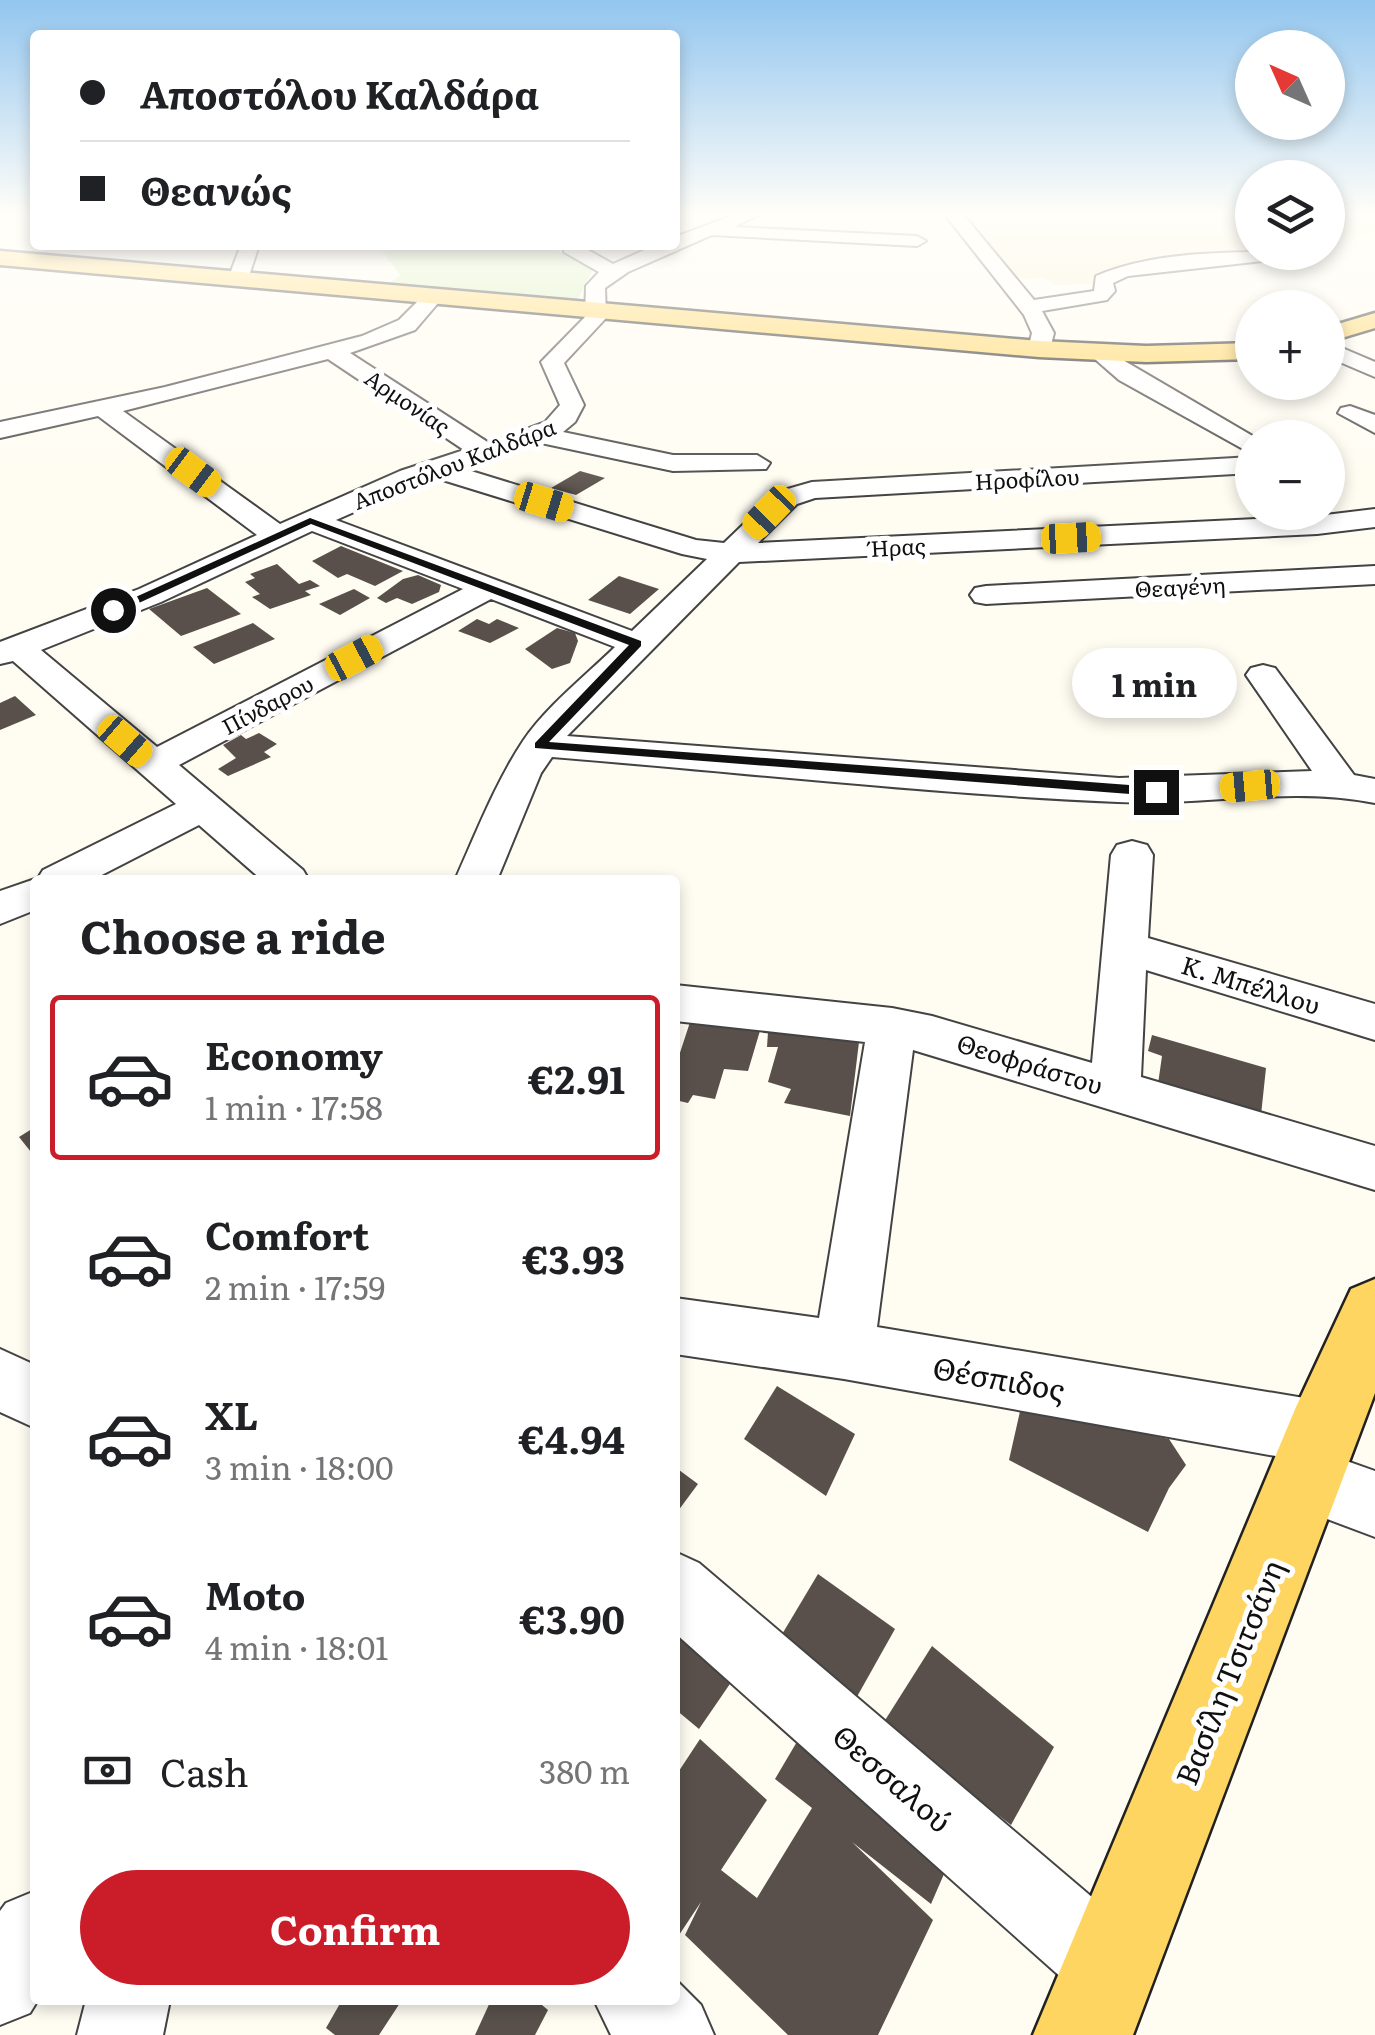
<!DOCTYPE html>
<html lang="en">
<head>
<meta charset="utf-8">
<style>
	:root { --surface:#fff; --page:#f2f2f2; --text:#202124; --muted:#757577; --line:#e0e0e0; --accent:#cb1d29 }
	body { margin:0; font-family:Literata,serif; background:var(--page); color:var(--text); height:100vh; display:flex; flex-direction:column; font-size:38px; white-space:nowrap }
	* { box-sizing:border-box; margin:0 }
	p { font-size:32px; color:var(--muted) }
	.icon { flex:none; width:55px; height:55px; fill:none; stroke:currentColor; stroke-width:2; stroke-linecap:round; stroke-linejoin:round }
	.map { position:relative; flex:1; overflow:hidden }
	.drawer { position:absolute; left:30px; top:875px; width:650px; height:1130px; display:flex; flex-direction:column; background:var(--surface); border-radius:10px; box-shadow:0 5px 15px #0003 }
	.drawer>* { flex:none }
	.guide { position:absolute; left:30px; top:30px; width:650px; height:220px; border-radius:10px; box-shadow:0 5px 15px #0003; display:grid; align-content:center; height:220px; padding:0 50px; background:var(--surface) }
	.needle { width:65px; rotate:315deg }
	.tools { position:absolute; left:1235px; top:30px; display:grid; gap:20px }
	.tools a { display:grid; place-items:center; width:110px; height:110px; border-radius:50%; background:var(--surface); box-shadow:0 5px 15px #0003; font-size:50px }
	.end { position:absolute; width:45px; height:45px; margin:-22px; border:12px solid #101010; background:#fff; box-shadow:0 0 0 5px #fff }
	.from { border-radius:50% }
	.bubble { position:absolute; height:70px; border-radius:35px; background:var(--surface); box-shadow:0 5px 15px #0003; font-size:32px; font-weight:700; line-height:70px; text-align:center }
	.car { position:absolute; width:30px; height:60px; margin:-30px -15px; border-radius:12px; box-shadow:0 0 8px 2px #0007; background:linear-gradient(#f5c518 24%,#345 0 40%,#f5c518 0 76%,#345 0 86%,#f5c518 0) }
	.guide b { display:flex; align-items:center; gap:35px; height:95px; font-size:38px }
	.guide b+b { border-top:2px solid var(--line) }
	.guide i { width:25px; height:25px; background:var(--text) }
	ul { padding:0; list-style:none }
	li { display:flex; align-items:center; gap:30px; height:165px; margin:0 20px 15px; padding:0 30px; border:5px solid transparent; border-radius:10px }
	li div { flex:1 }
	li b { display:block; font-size:38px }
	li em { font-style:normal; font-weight:700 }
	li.current { border-color:var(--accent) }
	li>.icon { width:90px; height:90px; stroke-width:1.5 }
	h2 { padding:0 50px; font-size:45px; line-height:120px }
	.pay { display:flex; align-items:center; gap:25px; height:110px; padding:0 50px; font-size:38px }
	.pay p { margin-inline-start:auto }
	.action { display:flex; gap:20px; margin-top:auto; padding:20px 50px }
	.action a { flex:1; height:115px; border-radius:60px; background:var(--accent); color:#fff; font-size:40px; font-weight:700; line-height:115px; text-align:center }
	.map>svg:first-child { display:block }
</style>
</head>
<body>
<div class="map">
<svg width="1375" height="2035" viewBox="0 0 1375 2035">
	<rect width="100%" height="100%" fill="#fffcf2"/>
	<!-- farmland -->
	<g fill="#f8f3d0">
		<polygon points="1040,212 1252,212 1252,233 1248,234 1252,237 1252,252 1134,267 1097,284 1056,285 1043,278 1011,279 963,219"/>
		<polygon points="1328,212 1375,212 1375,233 1350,238 1328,229"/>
	</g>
	<!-- green -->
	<polygon fill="#d5edb8" points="378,245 548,245 593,270 576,303 388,285 400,275"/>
	<!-- building -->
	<g fill="#59504b">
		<polygon points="580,471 605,478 576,495 551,488"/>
		<polygon points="341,546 403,571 375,586 347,574 338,578 312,561"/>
		<polygon points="277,564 299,584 310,580 320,586 305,591 311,595 270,609 252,597 260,594 245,582 255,578 250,574"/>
		<polygon points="418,575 441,585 439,592 412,604 397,598 386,603 377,598 403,579"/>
		<polygon points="619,576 659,589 630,614 588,600"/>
		<polygon points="207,588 241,614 181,636 149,609"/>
		<polygon points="354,589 370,598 340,615 319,604"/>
		<polygon points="477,619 489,624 497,619 519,628 490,643 458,631"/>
		<polygon points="253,623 275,639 214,664 193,647"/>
		<polygon points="557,628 575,633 578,641 570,663 552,669 525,649"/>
		<polygon points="15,696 36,715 0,730 0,703"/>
		<polygon points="259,733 277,744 264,752 271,757 228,776 218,769 236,758 223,745 241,735 246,739"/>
		<polygon points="692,1016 762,1024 748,1071 724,1069 715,1099 693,1095 688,1103 675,1100 675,1068"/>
		<polygon points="768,1032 859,1042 850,1116 784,1103 791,1089 768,1082 778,1047 767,1047"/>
		<polygon points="1152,1035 1266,1068 1261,1115 1158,1084 1162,1056 1148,1051"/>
		<polygon points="35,1127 35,1157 19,1137"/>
		<polygon points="777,1386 855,1434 826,1496 744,1439"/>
		<polygon points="1021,1407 1169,1439 1186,1465 1169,1488 1148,1532 1009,1460"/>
		<polygon points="675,1467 698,1484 675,1515"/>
		<polygon points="818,1574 895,1629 854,1702 781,1636"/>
		<polygon points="675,1604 745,1662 699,1729 675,1709"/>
		<polygon points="932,1646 1054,1747 1011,1825 882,1725"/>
		<polygon points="808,1723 957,1844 931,1904 852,1842 933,1920 878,2035 788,2035 685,1935 701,1902 675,1941 675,1777 700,1739 767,1800 721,1870 757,1898 812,1808 775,1779"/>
		<polygon points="342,2000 402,2000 379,2035 335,2035 326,2028"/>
		<polygon points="491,2000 536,2000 548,2010 535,2035 475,2035"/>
	</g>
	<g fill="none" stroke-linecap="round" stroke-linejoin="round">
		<!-- minor casing -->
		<g stroke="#434343" stroke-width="4">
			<g id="minor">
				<path d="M 741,212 L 764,212 L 734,227 L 917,236 L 926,241 L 917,246 L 712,235 L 628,272 L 605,288 L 606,318 L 564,363 L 584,405 L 575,422 L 563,432 L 673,455 L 757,455 L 770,463 L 766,469 L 673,471 L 541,443 L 458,467 L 696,540 L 724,543 L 777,492 L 812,482 L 1252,457 L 1252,473 L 815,498 L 797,504 L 758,543 L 1317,516 L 1375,509 L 1375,527 L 1317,534 L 739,562 L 567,736 L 1119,778 L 1312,771 L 1246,675 L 1251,668 L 1263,665 L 1275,668 L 1354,775 L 1375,779 L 1375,803 C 1289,786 1205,806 1118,802 C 930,794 740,772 552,757 L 541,773 L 497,880 L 455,880 C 476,833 496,782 523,741 C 546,707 584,677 615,647 L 491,599 L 179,765 L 303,870 L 309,880 L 262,880 L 199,825 L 92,880 L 35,880 L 35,910 L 0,924 L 0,891 L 38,878 L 43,870 L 176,804 L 13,661 L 0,664 L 0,642 L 139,589 L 257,535 L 98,416 L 0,438 L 0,422 L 165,387 L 362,336 L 399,320 L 427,292 L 434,290 L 444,296 L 415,330 L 350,353 L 489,443 L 545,422 L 560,405 L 541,362 L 585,317 L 586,286 L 599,272 L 564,252 L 564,245 L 579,245 L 613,264 L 656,245 L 675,245 L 675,237 ZM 328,359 L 464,450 L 400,471 L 280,524 L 123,411 ZM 433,477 L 682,554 L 707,559 L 632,631 L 336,520 ZM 312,531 L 463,589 L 157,747 L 41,650 L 161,602 Z"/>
				<path d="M 943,212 L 961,212 L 1034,300 L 1094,291 L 1096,276 C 1157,250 1235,252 1298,252 L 1289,258 L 1128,276 L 1113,283 L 1115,291 L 1107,300 L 1042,311 L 1054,333 L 1050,349 L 1039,356 L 1028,349 L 1032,333 L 1024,315 Z"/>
				<polygon points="241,245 259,245 248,279 238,285 228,279"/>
				<polygon points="1328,342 1375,362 1375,377 1328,357"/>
				<polygon points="1099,346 1256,438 1252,438 1252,454 1119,380 1088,353"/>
				<polygon points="1350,406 1375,415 1375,433 1338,413 1341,408"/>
				<polygon points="1375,566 1375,584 986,604 975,602 970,595 975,588 986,586"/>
				<polygon points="1132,841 1147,845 1153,855 1148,938 1375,1004 1375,1040 1146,970 1141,1077 1375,1146 1375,1190 913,1050 877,1327 1322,1401 1344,1411 1354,1433 1344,1455 1338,1458 1375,1471 1375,1537 1282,1502 1273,1479 1281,1457 844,1379 675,1354 675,1298 819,1318 865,1042 675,1021 675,985 892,1008 932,1016 1092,1063 1111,855 1117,845"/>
				<polygon points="0,1349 35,1365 35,1428 0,1412"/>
				<polygon points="675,1552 699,1563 1140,1938 1153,1967 1140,1996 1111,2009 1082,1996 675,1633"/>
				<polygon points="35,1891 35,2000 38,2000 30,2013 0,2025 0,1911 6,1903"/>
				<polygon points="675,1979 701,2005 714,2035 611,2035 594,2000 675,2000"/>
				<polygon points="86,2000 170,2000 163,2035 77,2035"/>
			</g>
		</g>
		<!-- major casing -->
		<g stroke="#212121" stroke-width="5">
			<g id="major">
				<polygon points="0,251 1039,341 1146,346 1252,343 1252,359 1146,362 1039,357 0,265"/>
				<polygon points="1375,313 1375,328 1328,342 1328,327"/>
				<polygon points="1375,1279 1375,1393 1133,2035 1033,2035 1296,1407 1351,1289"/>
			</g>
		</g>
		<!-- minor -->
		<use href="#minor" fill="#fff" fill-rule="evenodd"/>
		<!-- major -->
		<use href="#major" fill="#ffd562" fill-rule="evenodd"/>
	</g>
	<!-- sky -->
	<linearGradient id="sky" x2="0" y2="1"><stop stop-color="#93c6ef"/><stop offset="0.43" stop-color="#fffef9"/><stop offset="1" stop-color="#fffef9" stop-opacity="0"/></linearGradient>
	<rect width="1375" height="497" fill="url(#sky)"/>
	<!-- route -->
	<polygon fill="#101010" points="310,518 641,641 641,646 549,742 1156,787 1163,792 1156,796 535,748 535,743 629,645 311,524 117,613 107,610"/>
	<g text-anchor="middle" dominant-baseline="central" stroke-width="10" stroke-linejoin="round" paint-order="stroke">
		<!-- far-street labels -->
		<g font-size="22" fill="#101010" stroke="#fff">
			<text transform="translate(408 401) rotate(34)">Αρμονίας</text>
			<text transform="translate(454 463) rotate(-21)">Αποστόλου Καλδάρα</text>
			<text transform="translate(1027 478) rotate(-3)">Ηροφίλου</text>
			<text transform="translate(898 546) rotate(-3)">Ήρας</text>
			<text transform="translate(1180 586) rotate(-3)">Θεαγένη</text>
			<text transform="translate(267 704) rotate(-28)">Πίνδαρου</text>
		</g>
		<!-- street labels -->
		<g font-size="25" fill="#101010" stroke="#fff">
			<text transform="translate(1251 984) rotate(17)">Κ. Μπέλλου</text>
			<text transform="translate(1030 1063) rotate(17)">Θεοφράστου</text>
		</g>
		<!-- near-street labels -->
		<g font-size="30" fill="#101010" stroke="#fff">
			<text transform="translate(999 1377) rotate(10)">Θέσπιδος</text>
			<text transform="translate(1228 1672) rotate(-68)">Βασίλη Τσιτσάνη</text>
			<text transform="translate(893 1777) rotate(41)">Θεσσαλού</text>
		</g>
	</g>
</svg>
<div class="tools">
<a><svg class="needle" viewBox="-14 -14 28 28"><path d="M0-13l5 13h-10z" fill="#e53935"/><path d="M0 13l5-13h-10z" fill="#757577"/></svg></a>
<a><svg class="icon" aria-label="layers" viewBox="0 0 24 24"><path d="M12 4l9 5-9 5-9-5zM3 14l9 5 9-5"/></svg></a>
<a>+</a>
<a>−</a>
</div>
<i class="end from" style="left:113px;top:610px"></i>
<i class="end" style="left:1156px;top:792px"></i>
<div class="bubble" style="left:1072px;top:648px;width:165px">1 min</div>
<i class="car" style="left:193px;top:472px;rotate:127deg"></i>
<i class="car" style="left:544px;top:502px;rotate:107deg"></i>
<i class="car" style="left:769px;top:512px;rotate:224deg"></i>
<i class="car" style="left:1071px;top:538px;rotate:87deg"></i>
<i class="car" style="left:354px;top:658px;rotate:62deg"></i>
<i class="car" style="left:125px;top:741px;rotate:131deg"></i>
<i class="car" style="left:1250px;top:786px;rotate:265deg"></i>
<div class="guide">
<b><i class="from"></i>Αποστόλου Καλδάρα</b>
<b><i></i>Θεανώς</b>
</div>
<section class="drawer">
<h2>Choose a ride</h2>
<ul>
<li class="current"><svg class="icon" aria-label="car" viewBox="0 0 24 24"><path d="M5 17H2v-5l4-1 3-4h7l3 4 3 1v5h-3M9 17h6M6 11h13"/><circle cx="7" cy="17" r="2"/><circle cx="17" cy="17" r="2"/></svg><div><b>Economy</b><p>1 min · 17:58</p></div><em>€2.91</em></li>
<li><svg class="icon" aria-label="car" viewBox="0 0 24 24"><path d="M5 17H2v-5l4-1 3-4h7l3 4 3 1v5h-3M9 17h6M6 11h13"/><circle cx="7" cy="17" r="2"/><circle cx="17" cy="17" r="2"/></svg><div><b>Comfort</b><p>2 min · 17:59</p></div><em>€3.93</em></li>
<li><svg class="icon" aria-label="car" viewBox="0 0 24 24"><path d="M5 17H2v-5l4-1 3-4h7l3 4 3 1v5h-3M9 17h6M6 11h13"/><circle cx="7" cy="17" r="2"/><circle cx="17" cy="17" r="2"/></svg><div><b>XL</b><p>3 min · 18:00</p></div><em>€4.94</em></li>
<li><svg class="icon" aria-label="car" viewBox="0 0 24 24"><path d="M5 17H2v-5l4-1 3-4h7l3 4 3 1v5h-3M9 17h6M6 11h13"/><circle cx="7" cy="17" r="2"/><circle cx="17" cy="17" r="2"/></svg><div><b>Moto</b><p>4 min · 18:01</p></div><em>€3.90</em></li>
</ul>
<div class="pay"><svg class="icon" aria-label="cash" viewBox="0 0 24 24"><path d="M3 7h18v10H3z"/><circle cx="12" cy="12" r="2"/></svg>Cash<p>380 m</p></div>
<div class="action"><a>Confirm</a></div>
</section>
</div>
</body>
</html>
